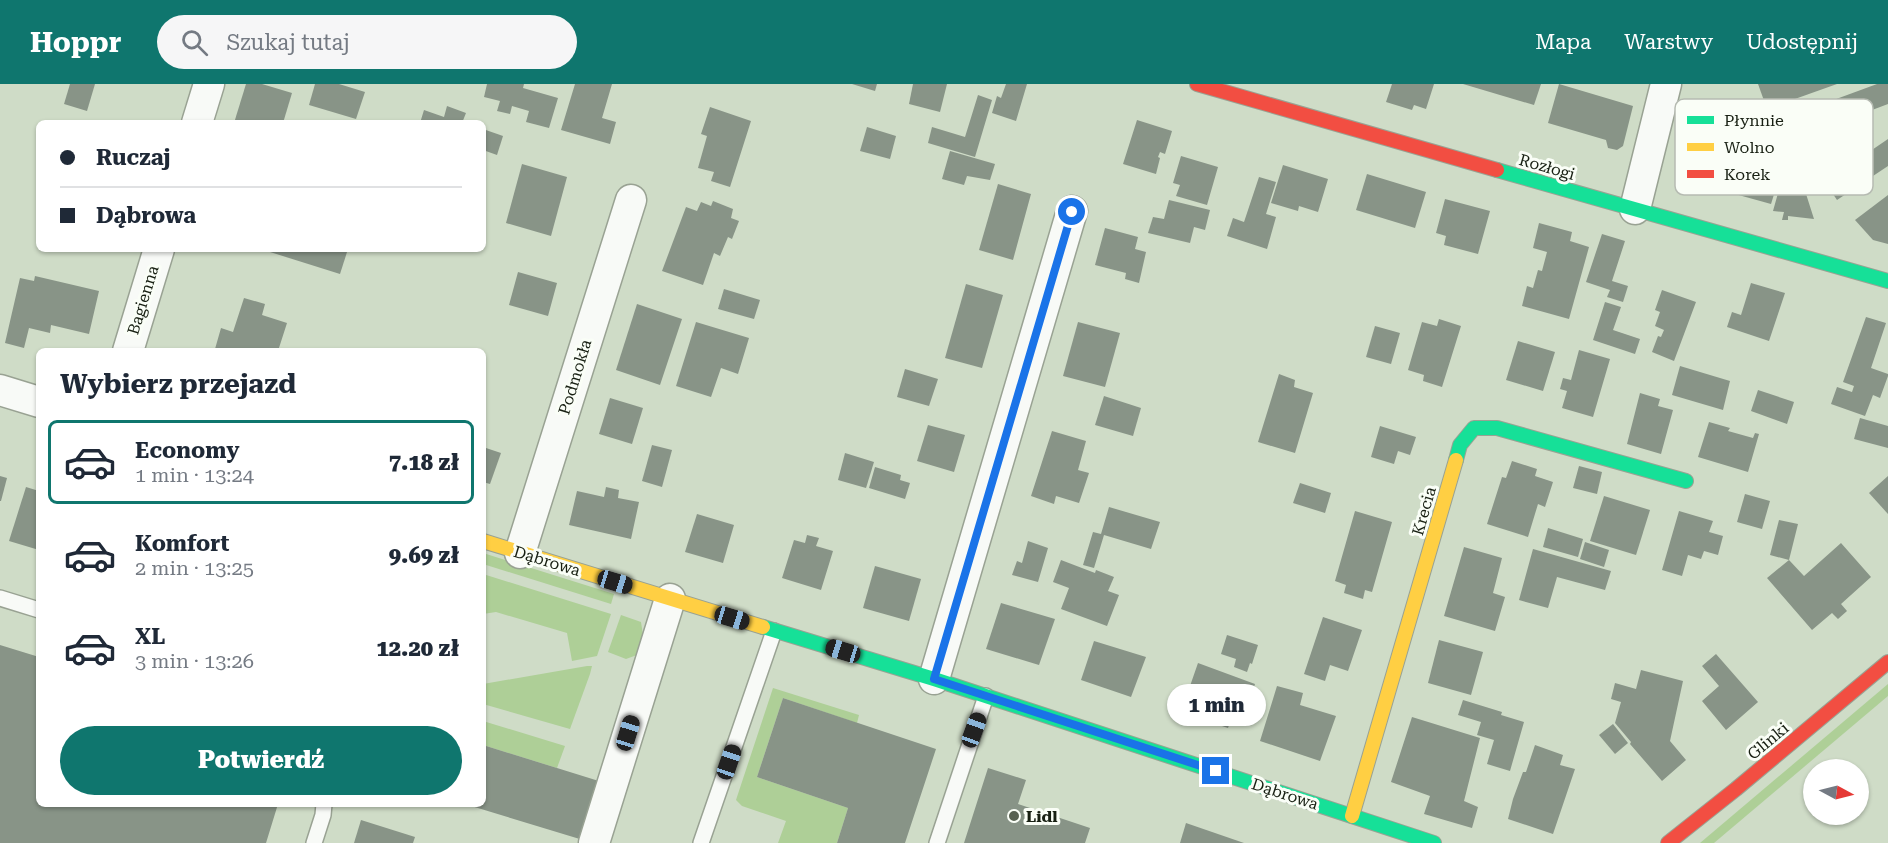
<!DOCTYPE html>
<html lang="pl">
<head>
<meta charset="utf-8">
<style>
	:root { --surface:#fff; --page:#f6f6f7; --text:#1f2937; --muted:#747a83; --line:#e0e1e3; --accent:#0f766e }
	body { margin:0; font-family:"Roboto Serif",serif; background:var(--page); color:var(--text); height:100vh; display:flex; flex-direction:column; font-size:22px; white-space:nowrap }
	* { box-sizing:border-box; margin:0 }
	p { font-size:20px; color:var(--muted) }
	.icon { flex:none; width:33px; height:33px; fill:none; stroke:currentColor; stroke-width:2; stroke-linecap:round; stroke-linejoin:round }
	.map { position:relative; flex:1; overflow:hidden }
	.side { position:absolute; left:36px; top:264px; width:450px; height:459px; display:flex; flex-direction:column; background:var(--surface); border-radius:9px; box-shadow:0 2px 4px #0004 }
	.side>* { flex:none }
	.hud { position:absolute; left:36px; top:36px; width:450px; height:132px; border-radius:9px; box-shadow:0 2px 4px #0004; display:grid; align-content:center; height:132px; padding:0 24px; background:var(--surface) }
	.needle { width:39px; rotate:97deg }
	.fabs { position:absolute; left:1803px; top:675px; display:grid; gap:12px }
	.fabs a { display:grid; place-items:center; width:66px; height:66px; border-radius:50%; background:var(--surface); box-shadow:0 2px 4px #0004; font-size:30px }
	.end { position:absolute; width:27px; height:27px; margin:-14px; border:8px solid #1a73e8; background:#fff; box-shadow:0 0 0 3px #fff }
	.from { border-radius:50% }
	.bubble { position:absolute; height:42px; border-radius:21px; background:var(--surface); box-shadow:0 2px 4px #0004; font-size:20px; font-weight:800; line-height:42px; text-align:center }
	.car { position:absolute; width:18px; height:36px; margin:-18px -9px; border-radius:8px; box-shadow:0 0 4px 2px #0007; background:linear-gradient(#222 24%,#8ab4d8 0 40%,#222 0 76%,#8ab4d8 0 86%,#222 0) }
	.hud b { display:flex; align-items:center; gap:21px; height:57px; font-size:22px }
	.hud b+b { border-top:2px solid var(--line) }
	.hud i { width:15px; height:15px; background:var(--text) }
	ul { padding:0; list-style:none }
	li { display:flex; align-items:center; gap:18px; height:84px; margin:0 12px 9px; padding:0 12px; border:3px solid transparent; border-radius:9px }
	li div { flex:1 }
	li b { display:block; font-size:22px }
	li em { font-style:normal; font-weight:800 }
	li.active { border-color:var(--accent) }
	li>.icon { width:54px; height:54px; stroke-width:1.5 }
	h2 { padding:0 24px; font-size:27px; line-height:72px }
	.cta { display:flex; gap:12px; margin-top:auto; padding:12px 24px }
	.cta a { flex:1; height:69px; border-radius:36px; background:var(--accent); color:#fff; font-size:24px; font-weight:800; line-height:69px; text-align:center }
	header { display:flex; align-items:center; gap:36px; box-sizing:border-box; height:84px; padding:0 30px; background:var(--accent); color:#fff }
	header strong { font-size:28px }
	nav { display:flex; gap:33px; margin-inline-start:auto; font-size:21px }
	.search { width:420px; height:54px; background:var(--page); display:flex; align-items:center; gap:15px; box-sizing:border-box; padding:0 21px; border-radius:33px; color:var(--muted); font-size:22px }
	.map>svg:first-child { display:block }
</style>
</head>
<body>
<header>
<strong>Hoppr</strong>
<div class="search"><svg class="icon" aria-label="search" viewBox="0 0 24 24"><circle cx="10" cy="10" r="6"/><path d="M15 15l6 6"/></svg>Szukaj tutaj</div>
<nav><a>Mapa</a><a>Warstwy</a><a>Udostępnij</a></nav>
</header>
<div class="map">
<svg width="1888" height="759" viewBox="0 0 1888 759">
	<rect width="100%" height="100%" fill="#cfdcc7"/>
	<!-- green -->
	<g fill="#aecf97">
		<polygon points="483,469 614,510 611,520 483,480"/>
		<polygon points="483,490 611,530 597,572 572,577 567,549 496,528 483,530"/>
		<polygon points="621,531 641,538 643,551 637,571 626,575 608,568"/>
		<polygon points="587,582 592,582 590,590 570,645 483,620 483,600"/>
		<polygon points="1888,600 1888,612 1714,759 1700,759"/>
		<polygon points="773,604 859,631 857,639 783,614 757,693 848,724 837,759 778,759 786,737 742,722 736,716"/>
		<polygon points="483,637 565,662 557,684 483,661"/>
	</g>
	<!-- building -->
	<g fill="#889487">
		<polygon points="70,0 95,0 87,27 64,20"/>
		<polygon points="246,0 262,0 292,9 283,39 234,39"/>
		<polygon points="315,0 339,0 365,8 356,35 309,21"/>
		<polygon points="487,0 524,0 523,4 558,14 549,44 526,38 529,27 512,22 510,30 497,27 500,17 484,13"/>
		<polygon points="575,0 612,0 602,34 616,38 610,60 561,46"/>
		<polygon points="852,0 877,0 875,7"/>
		<polygon points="913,0 947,0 940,28 909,20"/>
		<polygon points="1006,0 1027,0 1016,37 992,29 997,12 1001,14"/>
		<polygon points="1392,0 1434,0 1426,25 1414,21 1412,26 1386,18"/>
		<polygon points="1463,0 1541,0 1534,21"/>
		<polygon points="1559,0 1633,22 1623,62 1617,66 1608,64 1606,56 1548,39"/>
		<polygon points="1758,0 1837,0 1767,25"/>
		<polygon points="1877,0 1888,0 1888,20 1798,54 1790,32"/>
		<polygon points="978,11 992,16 975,73 928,59 932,43 965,53"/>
		<polygon points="447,22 466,29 462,39 420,39 424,26 444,33"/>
		<polygon points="710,23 751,37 730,103 711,97 714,88 698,84 707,52 701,50"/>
		<polygon points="1137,36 1172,47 1165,70 1160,68 1158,73 1160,74 1156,90 1123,80"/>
		<polygon points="867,43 896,52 890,75 860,67"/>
		<polygon points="483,45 503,52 497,71 483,66"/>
		<polygon points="1888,55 1888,82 1837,116 1825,98"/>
		<polygon points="1697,64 1781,88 1771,120 1688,97"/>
		<polygon points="950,67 995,80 990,96 967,92 964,101 942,95"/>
		<polygon points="1181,72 1218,83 1207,121 1176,112 1180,101 1173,99"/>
		<polygon points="522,80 567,93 551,152 506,139"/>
		<polygon points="1283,81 1328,95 1318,128 1299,122 1298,127 1271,119"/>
		<polygon points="1786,89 1800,91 1814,135 1788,132 1788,136 1782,136 1784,128 1773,127 1782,95 1784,96"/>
		<polygon points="1367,90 1426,108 1415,144 1356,126"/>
		<polygon points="1259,93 1276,98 1266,130 1276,133 1267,165 1227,152 1233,134 1244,138"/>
		<polygon points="998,100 1031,110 1013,176 979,166"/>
		<polygon points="1888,111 1888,160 1873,156 1855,136"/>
		<polygon points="1445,115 1490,127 1478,170 1444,161 1446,152 1436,149"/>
		<polygon points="1169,116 1210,126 1205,146 1194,143 1190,159 1148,149 1153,133 1164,135"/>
		<polygon points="713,117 733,125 731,134 739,137 732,155 728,153 720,172 714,169 703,201 662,187 686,123 697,127 701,118 711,122"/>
		<polygon points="1539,139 1572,148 1570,157 1589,163 1569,235 1522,222 1527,202 1533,204 1538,186 1542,187 1547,168 1533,164"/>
		<polygon points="1105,144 1138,153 1135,165 1146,168 1139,199 1125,195 1126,189 1095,181"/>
		<polygon points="1602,150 1625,157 1612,197 1628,202 1623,218 1607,213 1610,206 1586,198"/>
		<polygon points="271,165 348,165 340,190 270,168"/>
		<polygon points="518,188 557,199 548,232 509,221"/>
		<polygon points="35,192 99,207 89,250 51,241 50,249 29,244 24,264 5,259 20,194 34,197"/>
		<polygon points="1751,199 1785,209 1769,257 1727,243 1732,228 1741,231"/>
		<polygon points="966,200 1003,211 982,284 945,274"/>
		<polygon points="724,205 760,216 754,235 718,225"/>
		<polygon points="1662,206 1696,218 1674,277 1652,268 1658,252 1661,253 1664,246 1655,242 1660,228 1655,226"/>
		<polygon points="244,214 265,220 262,231 287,239 278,267 222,267 215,265 221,244 233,248"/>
		<polygon points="1605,218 1621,223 1613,246 1640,255 1635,270 1593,256"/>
		<polygon points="637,220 682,235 660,301 616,286"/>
		<polygon points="1866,233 1886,239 1871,284 1888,290 1888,292 1880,314 1873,311 1865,332 1831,320 1837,303 1852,308 1854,302 1843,298"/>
		<polygon points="1439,235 1461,242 1442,303 1423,297 1424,291 1408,286 1422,238 1437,242"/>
		<polygon points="696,238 749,254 738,290 721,284 711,313 676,302"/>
		<polygon points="1078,238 1120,249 1105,303 1063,292"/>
		<polygon points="1375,242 1400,249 1391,280 1366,273"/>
		<polygon points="1518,257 1555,268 1543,307 1506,296"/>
		<polygon points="1579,266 1610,275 1593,333 1562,324 1567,307 1560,305 1563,294 1571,296"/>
		<polygon points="1680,282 1730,297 1723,326 1672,311"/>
		<polygon points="905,285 938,295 929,322 897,313"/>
		<polygon points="1279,290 1295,296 1294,303 1313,309 1295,369 1258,358"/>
		<polygon points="1758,306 1794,318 1787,340 1751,327"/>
		<polygon points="1640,309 1660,315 1658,322 1673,326 1661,370 1627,360"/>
		<polygon points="1104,312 1141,324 1133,352 1095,341"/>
		<polygon points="610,314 643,324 632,360 599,350"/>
		<polygon points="1860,334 1888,342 1888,364 1854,355"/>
		<polygon points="1709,338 1730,344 1728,347 1753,354 1755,349 1759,350 1748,388 1698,373"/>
		<polygon points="928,341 965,351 954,388 917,377"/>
		<polygon points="1380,342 1416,353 1410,371 1398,367 1394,380 1371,373"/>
		<polygon points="1052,347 1086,357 1078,386 1089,389 1079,419 1056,412 1054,420 1031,412"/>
		<polygon points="652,361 672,366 662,403 642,397"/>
		<polygon points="483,363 501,369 490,400 483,398"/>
		<polygon points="845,369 874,378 866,404 838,396"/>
		<polygon points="1512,377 1537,385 1535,392 1553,398 1545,423 1538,420 1528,453 1487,440 1502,393 1506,394"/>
		<polygon points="1579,382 1602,388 1597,410 1573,404"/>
		<polygon points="875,383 901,391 900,396 910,399 905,415 869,404"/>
		<polygon points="0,392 7,394 1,417 0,417"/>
		<polygon points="1888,392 1888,430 1869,409"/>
		<polygon points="1300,399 1331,409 1325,429 1293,419"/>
		<polygon points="26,403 39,407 39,466 9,457"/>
		<polygon points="606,403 619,406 618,414 639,418 631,455 569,441 577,407 604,413"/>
		<polygon points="1745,410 1770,417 1762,445 1737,438"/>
		<polygon points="1604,412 1650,426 1636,471 1590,457"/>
		<polygon points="1109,423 1160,438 1151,465 1104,451 1094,484 1083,481 1093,448 1101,450"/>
		<polygon points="1355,427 1392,438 1372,508 1365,506 1363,515 1344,509 1346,501 1335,497"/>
		<polygon points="1679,427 1713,437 1709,448 1723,452 1718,471 1704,467 1701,475 1688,471 1682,492 1662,486"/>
		<polygon points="697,430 734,441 723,479 685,468"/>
		<polygon points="1779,436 1798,440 1789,476 1804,492 1841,459 1871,493 1841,520 1847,527 1838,535 1832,529 1812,546 1767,494 1789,476 1770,471"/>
		<polygon points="1548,444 1583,455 1578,473 1543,463"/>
		<polygon points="807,451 819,454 816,462 833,467 821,506 782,494 794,456 805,459"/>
		<polygon points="1028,457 1048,464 1038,498 1012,491 1017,477 1022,479"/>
		<polygon points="1585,458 1609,466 1604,483 1580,475"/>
		<polygon points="1464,463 1502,474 1493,509 1505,513 1495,547 1444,532"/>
		<polygon points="1533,465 1611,487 1605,506 1557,493 1548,524 1519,516"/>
		<polygon points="1061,476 1095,489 1096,486 1114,493 1108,507 1119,511 1107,542 1061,525 1069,504 1053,498"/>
		<polygon points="875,482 921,495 909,537 863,524"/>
		<polygon points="1001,519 1055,535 1039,581 986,565"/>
		<polygon points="1323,533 1362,546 1348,587 1330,581 1325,597 1304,590"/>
		<polygon points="1227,551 1258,561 1252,580 1250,579 1247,588 1234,583 1236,575 1221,570"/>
		<polygon points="1439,556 1483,568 1471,611 1428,599"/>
		<polygon points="1094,557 1146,573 1131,613 1081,596"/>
		<polygon points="0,561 39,573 39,720 278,720 266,759 0,759"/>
		<polygon points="1716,570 1758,618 1726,646 1702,617 1719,602 1702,582"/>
		<polygon points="1198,579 1255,600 1247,624 1236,621 1228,644 1207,637 1208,634 1182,625"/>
		<polygon points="1641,586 1683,597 1670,657 1686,676 1662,697 1630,660 1631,658 1615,639 1621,618 1611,615 1615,599 1636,605"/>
		<polygon points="1277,602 1303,609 1300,621 1336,632 1320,677 1260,657"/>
		<polygon points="783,614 936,665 905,759 837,759 848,724 757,693"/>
		<polygon points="1463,616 1502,628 1501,631 1524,638 1510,687 1487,680 1494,656 1477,651 1481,638 1458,631"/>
		<polygon points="1412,633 1480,654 1464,717 1478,723 1472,744 1424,730 1430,712 1391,698"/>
		<polygon points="1613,640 1628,659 1615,670 1599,651"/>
		<polygon points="483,661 602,698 583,756 468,721 483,720"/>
		<polygon points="1535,661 1563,671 1560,681 1575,685 1553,750 1508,735 1513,715 1523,688 1526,688"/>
		<polygon points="988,684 1026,696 1018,720 1090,744 1085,759 964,759"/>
		<polygon points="361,736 415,753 413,759 354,759"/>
		<polygon points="1186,739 1244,759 1180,759"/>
	</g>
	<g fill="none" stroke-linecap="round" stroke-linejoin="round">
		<!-- lane casing -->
		<g stroke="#99a293" stroke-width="18">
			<g id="lane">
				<polyline points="0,514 39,526"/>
				<polyline points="314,759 323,731 324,720"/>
				<polyline points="701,759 774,547"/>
				<polyline points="937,759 986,612"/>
			</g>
		</g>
		<!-- street casing -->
		<g stroke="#99a293" stroke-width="33">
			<g id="street">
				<polyline points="197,39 209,0"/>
				<polyline points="1635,125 1666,0"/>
				<polyline points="128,267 159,165"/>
				<polyline points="0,306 39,318"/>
				<polyline points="520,469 631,116"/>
				<polyline points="934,595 1072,127"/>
				<polyline points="594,759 670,515"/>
			</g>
		</g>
		<!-- fast casing -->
		<g stroke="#99a293" stroke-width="16">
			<g id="fast">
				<polyline points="1497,86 1888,197"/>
				<polyline points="1456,376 1460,361 1474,344 1497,344 1686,397"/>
				<polyline points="763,543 934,595 1434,759"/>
			</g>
		</g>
		<!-- slow casing -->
		<g stroke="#99a293" stroke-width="16">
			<g id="slow">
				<polyline points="483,457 763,543"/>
				<polyline points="1352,732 1456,376"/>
			</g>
		</g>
		<!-- jam casing -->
		<g stroke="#99a293" stroke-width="16">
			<g id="jam">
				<polyline points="1197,0 1497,86"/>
				<polyline points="1668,759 1736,705 1888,578"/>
			</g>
		</g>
		<!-- lane -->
		<use href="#lane" stroke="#f8faf7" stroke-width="15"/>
		<!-- street -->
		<use href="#street" stroke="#f8faf7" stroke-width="30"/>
		<!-- fast -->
		<use href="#fast" stroke="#16e098" stroke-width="14"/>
		<!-- slow -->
		<use href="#slow" stroke="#ffcf43" stroke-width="14"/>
		<!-- jam -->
		<use href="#jam" stroke="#f24e42" stroke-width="14"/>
	</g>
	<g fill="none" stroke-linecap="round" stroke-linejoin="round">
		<!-- route -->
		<polyline stroke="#1a73e8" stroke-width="8" points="1072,128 934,595 1216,687"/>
	</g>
	<!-- markers -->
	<circle fill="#576151" stroke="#fafef7" stroke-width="2" cx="1014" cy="732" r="6"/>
	<g text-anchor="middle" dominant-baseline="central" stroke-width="6" stroke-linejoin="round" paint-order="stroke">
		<!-- street labels -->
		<g font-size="16" fill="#171f12" stroke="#fafef7">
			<text transform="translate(1547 83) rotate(16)">Rozłogi</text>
			<text transform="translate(143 216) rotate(-73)">Bagienna</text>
			<text transform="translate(575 293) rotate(-73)">Podmokła</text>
			<text transform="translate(1424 427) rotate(-74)">Krecia</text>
			<text transform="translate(547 477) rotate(17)">Dąbrowa</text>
			<text transform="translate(1768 657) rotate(-40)">Glinki</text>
			<text transform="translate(1285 710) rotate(18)">Dąbrowa</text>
		</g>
		<!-- poi labels -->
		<g font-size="16" font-weight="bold" fill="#171f12" stroke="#fafef7" text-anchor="start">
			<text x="1026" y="732">Lidl</text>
		</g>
	</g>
	<!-- legend -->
	<rect x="1675" y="15" width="198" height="96" rx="9" fill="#fafef7" stroke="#b6bbb2" stroke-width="1.5"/>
	<rect x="1687" y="32" width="27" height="8" fill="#16e098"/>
	<rect x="1687" y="59" width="27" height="8" fill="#ffcf43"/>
	<rect x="1687" y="86" width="27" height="8" fill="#f24e42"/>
	<g font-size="16" fill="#171f12">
		<text x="1724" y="42">Płynnie</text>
		<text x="1724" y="69">Wolno</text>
		<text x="1724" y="96">Korek</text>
	</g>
</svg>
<div class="fabs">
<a><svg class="needle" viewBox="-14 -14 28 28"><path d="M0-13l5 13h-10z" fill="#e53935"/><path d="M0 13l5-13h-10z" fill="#747a83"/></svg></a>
</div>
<i class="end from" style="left:1072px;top:128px"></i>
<i class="end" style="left:1216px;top:687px"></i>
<div class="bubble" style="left:1167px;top:600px;width:99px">1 min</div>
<i class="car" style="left:615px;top:498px;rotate:107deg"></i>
<i class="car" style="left:732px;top:534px;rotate:107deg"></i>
<i class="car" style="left:843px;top:567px;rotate:287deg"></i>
<i class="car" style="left:974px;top:646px;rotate:20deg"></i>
<i class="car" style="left:628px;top:649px;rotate:17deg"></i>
<i class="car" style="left:729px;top:678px;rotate:19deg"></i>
<div class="hud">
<b><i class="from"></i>Ruczaj</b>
<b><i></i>Dąbrowa</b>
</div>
<section class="side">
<h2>Wybierz przejazd</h2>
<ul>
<li class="active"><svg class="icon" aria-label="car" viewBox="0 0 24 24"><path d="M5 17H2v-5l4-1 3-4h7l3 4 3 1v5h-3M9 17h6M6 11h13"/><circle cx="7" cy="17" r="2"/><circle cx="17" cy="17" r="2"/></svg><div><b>Economy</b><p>1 min · 13:24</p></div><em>7.18 zł</em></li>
<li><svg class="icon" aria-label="car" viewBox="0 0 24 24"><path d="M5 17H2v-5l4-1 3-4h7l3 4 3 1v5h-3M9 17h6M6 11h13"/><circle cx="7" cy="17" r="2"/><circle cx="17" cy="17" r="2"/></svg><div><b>Komfort</b><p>2 min · 13:25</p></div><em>9.69 zł</em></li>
<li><svg class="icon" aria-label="car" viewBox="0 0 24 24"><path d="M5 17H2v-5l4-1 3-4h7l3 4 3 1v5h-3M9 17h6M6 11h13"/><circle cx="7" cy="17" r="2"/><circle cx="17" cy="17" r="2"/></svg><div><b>XL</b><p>3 min · 13:26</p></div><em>12.20 zł</em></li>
</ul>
<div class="cta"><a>Potwierdź</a></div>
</section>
</div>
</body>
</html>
